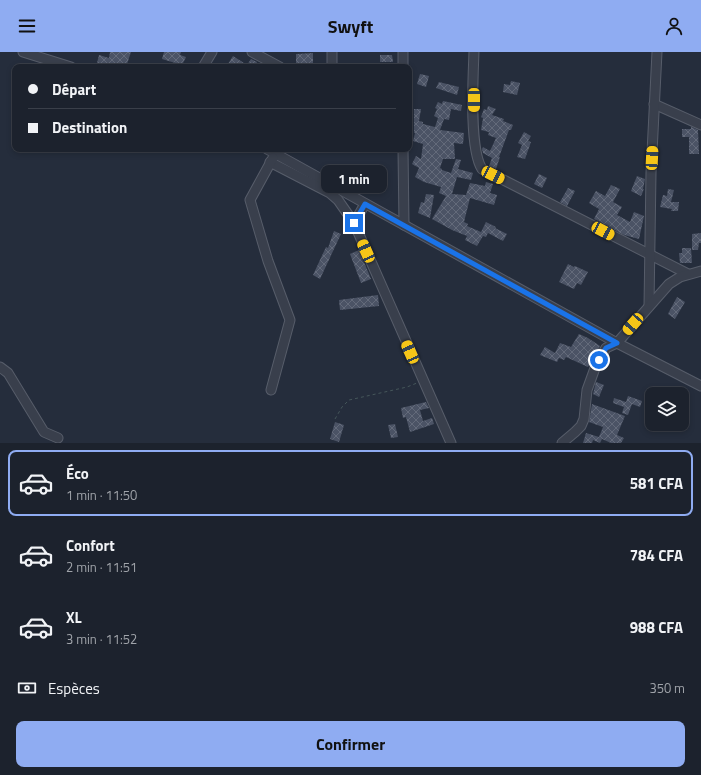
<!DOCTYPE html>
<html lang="fr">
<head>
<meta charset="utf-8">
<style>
	:root { --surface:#1c222d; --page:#292f39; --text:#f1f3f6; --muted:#a0a4aa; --line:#3a3f49; --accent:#8facf2 }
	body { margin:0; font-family:"Titillium Web",sans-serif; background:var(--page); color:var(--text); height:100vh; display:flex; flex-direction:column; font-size:15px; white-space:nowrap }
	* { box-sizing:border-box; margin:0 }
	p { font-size:13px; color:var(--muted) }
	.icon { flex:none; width:22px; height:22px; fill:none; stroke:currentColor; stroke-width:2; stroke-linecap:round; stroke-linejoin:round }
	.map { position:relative; height:391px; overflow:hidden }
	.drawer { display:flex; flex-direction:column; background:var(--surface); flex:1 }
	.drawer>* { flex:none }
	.top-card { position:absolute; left:12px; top:12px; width:400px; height:88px; border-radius:8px; box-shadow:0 2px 6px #0003,0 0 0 1px var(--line); display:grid; align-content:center; height:88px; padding:0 16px; background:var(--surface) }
	.fabs { position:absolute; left:645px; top:335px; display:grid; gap:8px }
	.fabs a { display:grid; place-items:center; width:44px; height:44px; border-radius:8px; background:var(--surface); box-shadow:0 2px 6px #0003,0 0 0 1px var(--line); font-size:20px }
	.end { position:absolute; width:18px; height:18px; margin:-9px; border:5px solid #1a73e8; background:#fff; box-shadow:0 0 0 2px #fff }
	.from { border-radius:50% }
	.bubble { position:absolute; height:28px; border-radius:8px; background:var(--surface); box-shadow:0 2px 6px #0003,0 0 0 1px var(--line); font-size:13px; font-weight:700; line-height:28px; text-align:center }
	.car { position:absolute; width:12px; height:24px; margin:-12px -6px; border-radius:5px; box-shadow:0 0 3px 1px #0007; background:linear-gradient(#f5c518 24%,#345 0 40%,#f5c518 0 76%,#345 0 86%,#f5c518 0) }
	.top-card b { display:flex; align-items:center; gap:14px; height:38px; font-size:15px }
	.top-card b+b { border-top:1px solid var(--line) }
	.top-card i { width:10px; height:10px; background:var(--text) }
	ul { padding:7px 0 0; list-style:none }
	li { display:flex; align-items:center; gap:12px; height:66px; margin:0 8px 6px; padding:0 8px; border:2px solid transparent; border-radius:8px }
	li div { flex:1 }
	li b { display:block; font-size:15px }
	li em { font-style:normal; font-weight:700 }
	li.on { border-color:var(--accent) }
	li>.icon { width:36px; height:36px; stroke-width:1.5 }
	.pay { display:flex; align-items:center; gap:10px; height:44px; padding:0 16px; font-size:15px }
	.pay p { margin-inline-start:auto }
	.cta { display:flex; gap:8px; margin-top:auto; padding:8px 16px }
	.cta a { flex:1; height:46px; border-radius:8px; background:var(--accent); color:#111; font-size:16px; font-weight:700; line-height:46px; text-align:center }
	header { display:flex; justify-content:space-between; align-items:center; height:52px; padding:0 16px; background:var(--accent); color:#111; font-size:18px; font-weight:700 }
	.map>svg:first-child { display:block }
</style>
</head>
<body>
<header><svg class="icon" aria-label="menu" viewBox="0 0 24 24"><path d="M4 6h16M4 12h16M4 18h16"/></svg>Swyft<svg class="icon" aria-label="person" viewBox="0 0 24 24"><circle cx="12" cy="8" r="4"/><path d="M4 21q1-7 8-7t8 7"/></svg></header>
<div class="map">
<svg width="701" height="391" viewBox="0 0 701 391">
	<defs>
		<pattern id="building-cross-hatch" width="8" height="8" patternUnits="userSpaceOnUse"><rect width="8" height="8" fill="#4b5365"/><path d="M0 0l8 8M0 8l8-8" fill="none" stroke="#636a7a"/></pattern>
	</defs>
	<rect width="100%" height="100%" fill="#252d3c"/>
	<!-- building -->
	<g fill="url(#building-cross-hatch)">
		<polygon points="110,0 131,0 126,15 111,15 97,11 99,3 109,6"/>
		<polygon points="164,0 181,0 180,3 186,5 182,13 162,7"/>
		<polygon points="313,1 313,11 296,11 296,2"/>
		<polygon points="380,3 392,3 393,10 380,10"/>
		<polygon points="233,4 247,13 251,7 257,10 255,15 253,13 252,15 226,15"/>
		<polygon points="420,22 429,24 426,35 417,32"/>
		<polygon points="511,29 520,31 517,43 503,40 504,32 510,33"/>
		<polygon points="439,30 459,35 457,43 436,36"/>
		<polygon points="443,49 462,53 461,59 451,57 449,68 444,67 440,78 464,81 463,92 454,91 455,107 443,107 440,116 442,117 442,118 451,121 456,107 461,108 458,117 473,121 471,128 457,125 452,142 466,143 470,131 485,134 486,130 493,132 490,141 497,143 494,153 470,146 464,170 468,172 467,174 481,180 486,170 496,175 495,176 507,182 503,189 488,181 486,185 483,184 477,194 465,188 467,184 452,178 432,167 446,144 439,141 441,135 424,130 415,125 419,116 412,112 416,104 421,107 423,92 413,89 415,81 414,81 414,57 421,57 419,69 423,70 423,72 435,75 438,66 434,64 437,57 435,56 438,50 442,52"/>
		<polygon points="488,54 496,57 492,63 504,67 503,69 513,73 511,78 509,78 499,105 500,105 496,117 489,114 492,106 483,101 482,97 483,95 490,99 496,86 488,83 489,80 481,78 483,66 481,65 484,57 487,58"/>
		<polygon points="691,75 698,78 699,102 689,102 689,85 682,85 682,77 691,77"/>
		<polygon points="524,80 531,84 528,89 531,90 525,107 517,105 522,93 518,91"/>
		<polygon points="539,122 547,126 542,136 534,132"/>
		<polygon points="637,124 645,127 643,137 644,137 641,144 631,139"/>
		<polygon points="611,133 620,137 613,150 622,155 617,163 630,170 634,160 644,164 639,187 624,183 594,167 599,157 589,151 596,139 605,144"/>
		<polygon points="568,136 575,139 567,154 560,150"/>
		<polygon points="668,137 674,138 671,150 679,150 678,159 671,159 672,157 660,155 663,143 667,144"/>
		<polygon points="426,142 434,143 430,166 418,161 421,150 424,151"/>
		<polygon points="334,179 341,182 320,227 313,223 326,195 328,196"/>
		<polygon points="701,181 701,191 699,191 698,198 692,198 692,182"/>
		<polygon points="682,196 691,196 692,211 680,211 679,201 682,201"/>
		<polygon points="359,198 371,227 361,231 350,202"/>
		<polygon points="568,212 574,215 575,214 588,220 581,233 577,231 574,237 559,230"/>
		<polygon points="378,243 379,254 340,258 339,248"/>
		<polygon points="677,245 685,250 675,267 668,262"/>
		<polygon points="579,282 588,286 600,294 597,300 594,299 589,308 591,310 588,315 566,305 564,308 559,306 557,310 540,303 545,295 555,301 560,291 571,295"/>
		<polygon points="596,330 604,333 599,345 593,342"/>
		<polygon points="628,344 642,349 640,355 632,352 628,363 622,361 624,355 613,351 614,346 626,350"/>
		<polygon points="426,350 429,356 420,358 423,369 432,366 434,372 410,380 406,365 403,366 401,356"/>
		<polygon points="592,352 625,364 617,383 624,386 621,391 611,391 602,387 600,391 593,388 592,391 583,391 586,381 599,385 603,375 589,370"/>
		<polygon points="335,370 344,373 339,390 330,387"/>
		<polygon points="395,372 398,385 391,386 388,373"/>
	</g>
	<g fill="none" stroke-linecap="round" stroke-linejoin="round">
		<!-- minor casing -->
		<g stroke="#575d6a" stroke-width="11">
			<g id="minor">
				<polyline points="23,0 71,15"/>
				<polyline points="252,0 280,15"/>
				<polyline points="403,0 403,15"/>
				<path d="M 474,0 C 473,26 469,97 482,117 L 688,222"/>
				<polyline points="203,15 212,0"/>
				<polyline points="332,15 332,0"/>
				<polyline points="654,52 701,73"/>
				<polyline points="267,97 617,291 701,334"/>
				<polyline points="403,97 404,173"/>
				<polyline points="270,110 330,141 338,148 354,171 451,391"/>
				<polyline points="354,171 365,152"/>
				<polyline points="649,254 651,121 657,0"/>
				<polyline points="0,315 8,321 44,380 58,386"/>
				<polyline points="271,338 290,268 268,209 250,148 273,106"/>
				<polyline points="562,391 575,380 581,374 584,367 587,338 595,316 606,296 617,291 669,232 680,225 701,219"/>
			</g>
		</g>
		<!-- path -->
		<polyline stroke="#45565a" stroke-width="1" stroke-dasharray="3 3" stroke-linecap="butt" points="335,367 342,355 349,348 407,335 417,331"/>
		<!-- minor -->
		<use href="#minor" stroke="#393f4c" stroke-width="9"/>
	</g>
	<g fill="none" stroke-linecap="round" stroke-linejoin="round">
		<!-- route -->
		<polyline stroke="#1a73e8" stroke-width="5" points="354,171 365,152 617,291 606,296 599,308"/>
	</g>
</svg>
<div class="fabs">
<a><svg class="icon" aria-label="layers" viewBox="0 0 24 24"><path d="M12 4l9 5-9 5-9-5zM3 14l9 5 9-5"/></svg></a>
</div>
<i class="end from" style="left:599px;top:308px"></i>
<i class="end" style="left:354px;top:171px"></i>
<div class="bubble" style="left:321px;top:113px;width:66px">1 min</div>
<i class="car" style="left:474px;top:48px;rotate:180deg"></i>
<i class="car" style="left:652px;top:106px;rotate:3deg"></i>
<i class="car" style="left:493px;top:123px;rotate:116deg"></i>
<i class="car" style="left:603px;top:179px;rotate:118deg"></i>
<i class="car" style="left:366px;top:199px;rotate:336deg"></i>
<i class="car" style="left:633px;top:272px;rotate:221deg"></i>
<i class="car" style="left:410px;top:300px;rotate:336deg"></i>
<div class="top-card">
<b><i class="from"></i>Départ</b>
<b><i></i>Destination</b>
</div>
</div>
<section class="drawer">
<ul>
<li class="on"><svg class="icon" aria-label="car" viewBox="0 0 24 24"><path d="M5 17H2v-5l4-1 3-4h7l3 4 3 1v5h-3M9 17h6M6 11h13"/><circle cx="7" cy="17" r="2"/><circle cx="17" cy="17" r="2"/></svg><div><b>Éco</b><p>1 min · 11:50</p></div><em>581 CFA</em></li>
<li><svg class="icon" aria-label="car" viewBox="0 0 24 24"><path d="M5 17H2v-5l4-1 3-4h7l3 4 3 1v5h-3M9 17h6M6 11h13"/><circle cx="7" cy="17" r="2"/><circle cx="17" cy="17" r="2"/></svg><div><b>Confort</b><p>2 min · 11:51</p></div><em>784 CFA</em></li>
<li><svg class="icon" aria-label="car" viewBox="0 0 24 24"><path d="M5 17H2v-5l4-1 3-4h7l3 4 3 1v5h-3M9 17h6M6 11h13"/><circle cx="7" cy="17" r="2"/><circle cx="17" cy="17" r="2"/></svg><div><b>XL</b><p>3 min · 11:52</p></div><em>988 CFA</em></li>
</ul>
<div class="pay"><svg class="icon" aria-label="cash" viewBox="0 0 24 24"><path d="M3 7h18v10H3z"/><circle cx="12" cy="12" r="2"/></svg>Espèces<p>350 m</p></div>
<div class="cta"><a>Confirmer</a></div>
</section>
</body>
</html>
